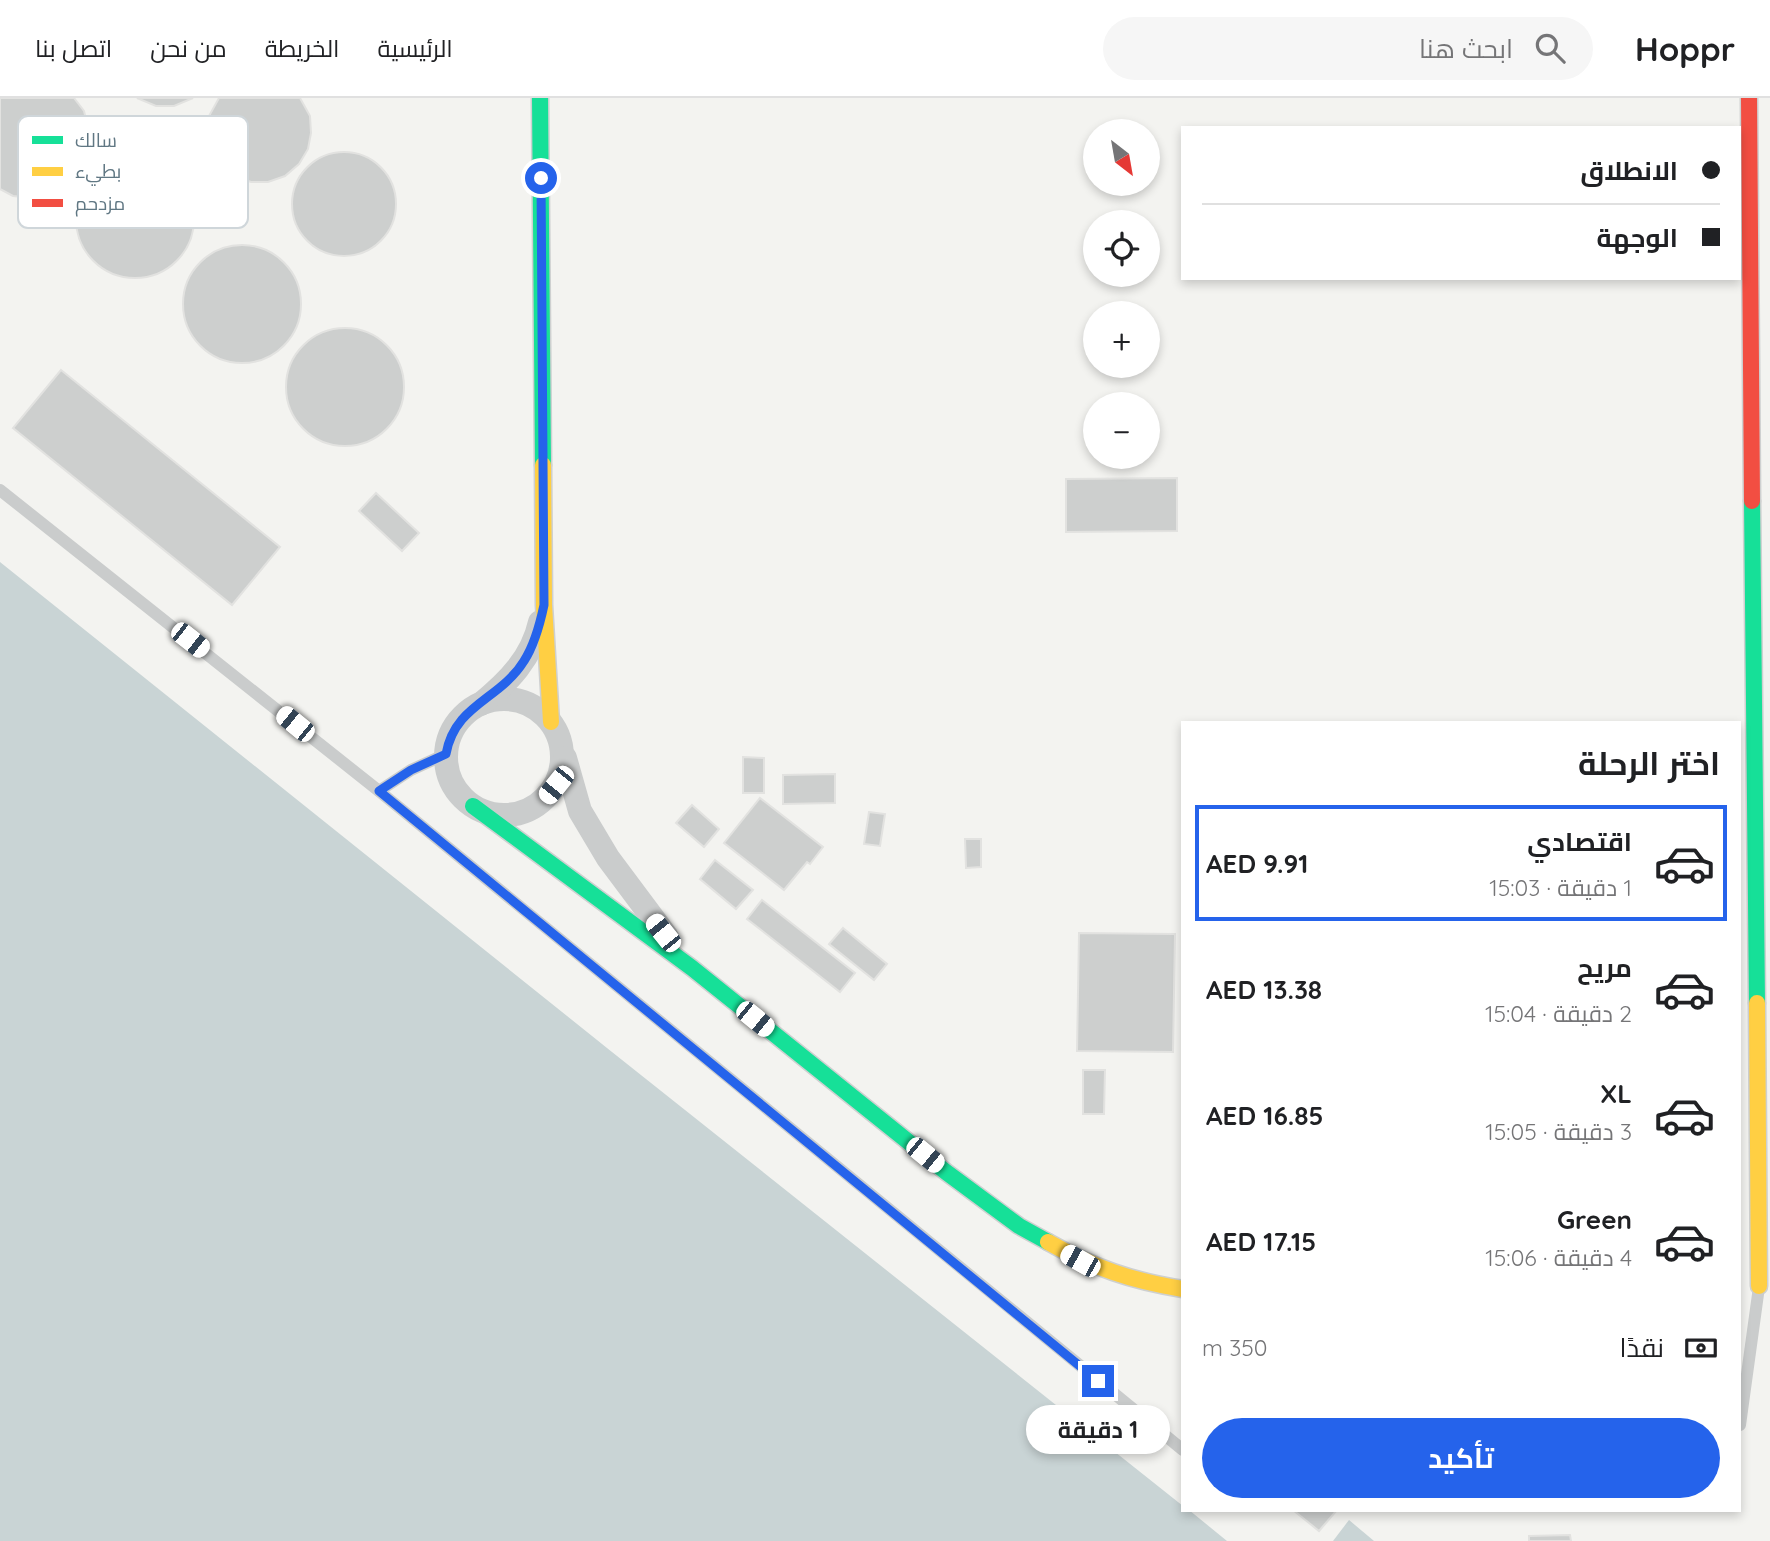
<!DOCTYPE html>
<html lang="ar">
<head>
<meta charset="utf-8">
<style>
	:root { --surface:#fff; --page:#f6f6f6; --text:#202124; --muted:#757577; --line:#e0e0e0; --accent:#2563eb }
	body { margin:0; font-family:Quicksand,Cairo,sans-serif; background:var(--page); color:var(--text); direction:rtl; height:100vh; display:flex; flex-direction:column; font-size:26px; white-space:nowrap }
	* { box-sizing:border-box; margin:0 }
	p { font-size:23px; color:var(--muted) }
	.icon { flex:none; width:38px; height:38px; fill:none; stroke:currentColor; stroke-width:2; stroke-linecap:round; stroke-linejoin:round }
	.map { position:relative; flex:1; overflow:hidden; direction:ltr }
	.details { position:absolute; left:1181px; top:623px; width:560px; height:791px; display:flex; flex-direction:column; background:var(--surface); border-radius:0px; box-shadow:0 4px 10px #0003; direction:rtl }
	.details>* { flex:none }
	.guide { position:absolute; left:1181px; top:28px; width:560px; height:154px; border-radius:0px; box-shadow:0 4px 10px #0003; direction:rtl; display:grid; align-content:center; height:154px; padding:0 21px; background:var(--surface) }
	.needle { width:46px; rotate:149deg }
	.controls { position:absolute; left:1083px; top:21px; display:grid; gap:14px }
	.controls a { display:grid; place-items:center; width:77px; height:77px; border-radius:50%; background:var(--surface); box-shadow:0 4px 10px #0003; font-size:35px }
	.end { position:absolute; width:32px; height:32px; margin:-16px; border:9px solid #2563eb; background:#fff; box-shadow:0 0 0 4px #fff }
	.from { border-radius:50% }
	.bubble { position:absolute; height:49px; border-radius:24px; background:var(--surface); box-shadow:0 4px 10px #0003; font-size:23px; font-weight:700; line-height:49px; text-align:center; direction:rtl }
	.car { position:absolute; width:21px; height:42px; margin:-21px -10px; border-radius:9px; box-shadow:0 0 5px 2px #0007; background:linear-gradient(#fff 24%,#345 0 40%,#fff 0 76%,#345 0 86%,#fff 0) }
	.guide b { display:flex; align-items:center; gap:24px; height:66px; font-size:26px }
	.guide b+b { border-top:2px solid var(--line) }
	.guide i { width:18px; height:18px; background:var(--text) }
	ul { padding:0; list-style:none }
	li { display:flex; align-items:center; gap:21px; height:116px; margin:0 14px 10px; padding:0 7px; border:4px solid transparent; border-radius:0px }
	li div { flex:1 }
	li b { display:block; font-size:26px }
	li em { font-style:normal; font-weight:700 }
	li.active { border-color:var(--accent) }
	li>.icon { width:63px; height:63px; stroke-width:1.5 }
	h2 { padding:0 21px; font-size:32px; line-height:84px }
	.pay { display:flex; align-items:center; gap:18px; height:77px; padding:0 21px; font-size:26px }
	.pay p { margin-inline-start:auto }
	.button { display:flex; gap:14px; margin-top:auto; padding:14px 21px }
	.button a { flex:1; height:80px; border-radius:42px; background:var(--accent); color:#fff; font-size:28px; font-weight:700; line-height:80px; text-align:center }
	header { display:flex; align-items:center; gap:42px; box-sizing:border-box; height:98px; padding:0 35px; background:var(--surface); border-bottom:2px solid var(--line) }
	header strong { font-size:33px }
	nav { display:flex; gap:38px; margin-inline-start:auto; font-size:24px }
	.search { width:490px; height:63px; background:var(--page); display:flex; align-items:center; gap:18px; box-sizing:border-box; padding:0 24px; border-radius:38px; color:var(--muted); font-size:26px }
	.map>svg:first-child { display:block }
</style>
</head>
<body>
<header>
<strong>Hoppr</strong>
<div class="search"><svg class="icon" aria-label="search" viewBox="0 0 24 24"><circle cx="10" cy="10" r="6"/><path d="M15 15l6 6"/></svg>ابحث هنا</div>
<nav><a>الرئيسية</a><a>الخريطة</a><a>من نحن</a><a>اتصل بنا</a></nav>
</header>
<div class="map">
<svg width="1770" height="1443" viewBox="0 0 1770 1443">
	<rect width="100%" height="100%" fill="#f3f3f0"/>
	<!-- water -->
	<g fill="#c9d4d5">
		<polygon points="0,464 612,954 1183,1408 1183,1412 1189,1412 1227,1443 0,1443"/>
		<polygon points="1349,1422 1374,1443 1333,1443"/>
	</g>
	<!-- building -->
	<g fill="#cdcfce" stroke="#e2e2e0" stroke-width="2">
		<polygon points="0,0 74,0 84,13 89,33 88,54 80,72 68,86 51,96 32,100 13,98 0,91"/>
		<polygon points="137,0 193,0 174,8 156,8"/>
		<polygon points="219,0 300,0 310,18 311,35 308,51 299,66 285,78 268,84 251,84 234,78 220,68 211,53 207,36 209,18"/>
		<circle cx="344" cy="106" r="52"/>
		<circle cx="135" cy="121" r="59"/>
		<circle cx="242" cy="206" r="59"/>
		<circle cx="345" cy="289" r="59"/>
		<polygon points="61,272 280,449 232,507 13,330"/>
		<polygon points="1177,380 1177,433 1066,434 1066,381"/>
		<polygon points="376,395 419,435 402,453 359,413"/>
		<polygon points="743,659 764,660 764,695 743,695"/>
		<polygon points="835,676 835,705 783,706 783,677"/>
		<polygon points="760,700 823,749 810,766 807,764 784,792 724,745"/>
		<polygon points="692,707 719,731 704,749 676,725"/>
		<polygon points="869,714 885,716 880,748 864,746"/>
		<polygon points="965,741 981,741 981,769 966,770"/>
		<polygon points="715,762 753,792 736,811 700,781"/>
		<polygon points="762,802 855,875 840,894 747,821"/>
		<polygon points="843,830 887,866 874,882 829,846"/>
		<polygon points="1079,835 1175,836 1173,954 1077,953"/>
		<polygon points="1083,972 1105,972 1104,1016 1083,1016"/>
		<polygon points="1293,1412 1337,1412 1319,1433"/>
		<polygon points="1570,1437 1571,1443 1529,1443 1529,1438"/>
	</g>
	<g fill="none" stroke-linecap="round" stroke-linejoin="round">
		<!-- fast casing -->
		<g stroke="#ced0d0" stroke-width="19">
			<g id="fast">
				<polyline points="540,0 543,367"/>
				<polyline points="1752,403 1757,905"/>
				<polyline points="473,708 692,870 946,1074 1019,1128 1048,1144"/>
			</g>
		</g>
		<!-- slow casing -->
		<g stroke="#ced0d0" stroke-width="19">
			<g id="slow">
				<polyline points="543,367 544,507 551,624"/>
				<polyline points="1757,905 1759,1188"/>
				<path d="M 1048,1144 C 1094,1170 1132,1183 1183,1191"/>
			</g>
		</g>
		<!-- jam casing -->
		<g stroke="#ced0d0" stroke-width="19">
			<polyline id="jam" points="1749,0 1752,403"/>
		</g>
		<!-- lane -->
		<g stroke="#cacccc" stroke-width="12">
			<polyline points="0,392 379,693 1183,1352"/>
			<polyline points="379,693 411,672 446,656"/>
			<polyline points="1740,1327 1759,1189"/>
		</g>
		<!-- street -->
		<g stroke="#cacccc" stroke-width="24">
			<circle cx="504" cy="659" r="58"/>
			<path d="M 481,606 C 508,584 532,560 540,524"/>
			<polyline points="565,660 580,713 608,760 667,839"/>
		</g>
		<!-- fast -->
		<use href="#fast" stroke="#16e098" stroke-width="16"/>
		<!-- slow -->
		<use href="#slow" stroke="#ffcf43" stroke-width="16"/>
		<!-- jam -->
		<use href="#jam" stroke="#f24e42" stroke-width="16"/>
	</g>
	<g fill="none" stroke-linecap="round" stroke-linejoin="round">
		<!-- route -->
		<path stroke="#2563eb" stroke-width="9" d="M 541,80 L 544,507 C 540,526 535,546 524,563 C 500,602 455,606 446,656 L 411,672 L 379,693 L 1098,1283"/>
	</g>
	<!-- legend -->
	<rect x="18" y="18" width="230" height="112" rx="10" fill="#fff" stroke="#cfd6da" stroke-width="2"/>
	<rect x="32" y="38" width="31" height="8" fill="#16e098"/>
	<rect x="32" y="69" width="31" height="9" fill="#ffcf43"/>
	<rect x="32" y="101" width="31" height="8" fill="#f24e42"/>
	<g font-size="19" fill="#607783">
		<text x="75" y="49">سالك</text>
		<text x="75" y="80">بطيء</text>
		<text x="75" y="112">مزدحم</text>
	</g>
</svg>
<div class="controls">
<a><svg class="needle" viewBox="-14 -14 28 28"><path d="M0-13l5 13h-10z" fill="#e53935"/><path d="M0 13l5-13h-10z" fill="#757577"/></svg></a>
<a><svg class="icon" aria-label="locate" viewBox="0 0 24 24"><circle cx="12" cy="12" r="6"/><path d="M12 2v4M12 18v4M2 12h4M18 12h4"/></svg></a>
<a>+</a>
<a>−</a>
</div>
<i class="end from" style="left:541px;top:80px"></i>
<i class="end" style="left:1098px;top:1283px"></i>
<div class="bubble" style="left:1026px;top:1307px;width:144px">1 دقيقة</div>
<i class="car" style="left:190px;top:542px;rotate:128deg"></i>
<i class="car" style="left:295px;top:626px;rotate:309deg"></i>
<i class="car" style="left:556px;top:687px;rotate:219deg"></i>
<i class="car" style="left:663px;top:835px;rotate:321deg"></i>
<i class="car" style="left:755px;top:921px;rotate:129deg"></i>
<i class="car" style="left:925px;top:1057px;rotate:129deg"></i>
<i class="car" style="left:1080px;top:1163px;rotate:299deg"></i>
<div class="guide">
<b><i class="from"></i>الانطلاق</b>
<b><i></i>الوجهة</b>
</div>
<section class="details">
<h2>اختر الرحلة</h2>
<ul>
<li class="active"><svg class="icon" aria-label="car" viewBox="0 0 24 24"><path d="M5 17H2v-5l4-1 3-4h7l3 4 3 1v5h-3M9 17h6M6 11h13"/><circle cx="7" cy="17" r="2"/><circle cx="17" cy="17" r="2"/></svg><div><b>اقتصادي</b><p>1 دقيقة · 15:03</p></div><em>AED 9.91</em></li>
<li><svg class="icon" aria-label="car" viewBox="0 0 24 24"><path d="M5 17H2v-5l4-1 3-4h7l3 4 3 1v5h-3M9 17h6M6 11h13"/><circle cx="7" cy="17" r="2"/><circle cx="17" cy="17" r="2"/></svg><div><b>مريح</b><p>2 دقيقة · 15:04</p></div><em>AED 13.38</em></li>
<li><svg class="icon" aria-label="car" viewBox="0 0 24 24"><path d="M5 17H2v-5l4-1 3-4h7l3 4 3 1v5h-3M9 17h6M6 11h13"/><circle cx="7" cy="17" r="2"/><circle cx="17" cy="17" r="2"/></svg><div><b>XL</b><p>3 دقيقة · 15:05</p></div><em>AED 16.85</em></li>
<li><svg class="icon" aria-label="car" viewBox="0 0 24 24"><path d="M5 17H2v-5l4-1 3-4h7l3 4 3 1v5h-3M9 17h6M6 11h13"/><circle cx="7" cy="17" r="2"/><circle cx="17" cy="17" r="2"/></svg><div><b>Green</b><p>4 دقيقة · 15:06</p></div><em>AED 17.15</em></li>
</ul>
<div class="pay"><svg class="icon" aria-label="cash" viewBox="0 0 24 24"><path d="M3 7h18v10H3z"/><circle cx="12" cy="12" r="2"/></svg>نقدًا<p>350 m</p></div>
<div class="button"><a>تأكيد</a></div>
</section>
</div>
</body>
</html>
